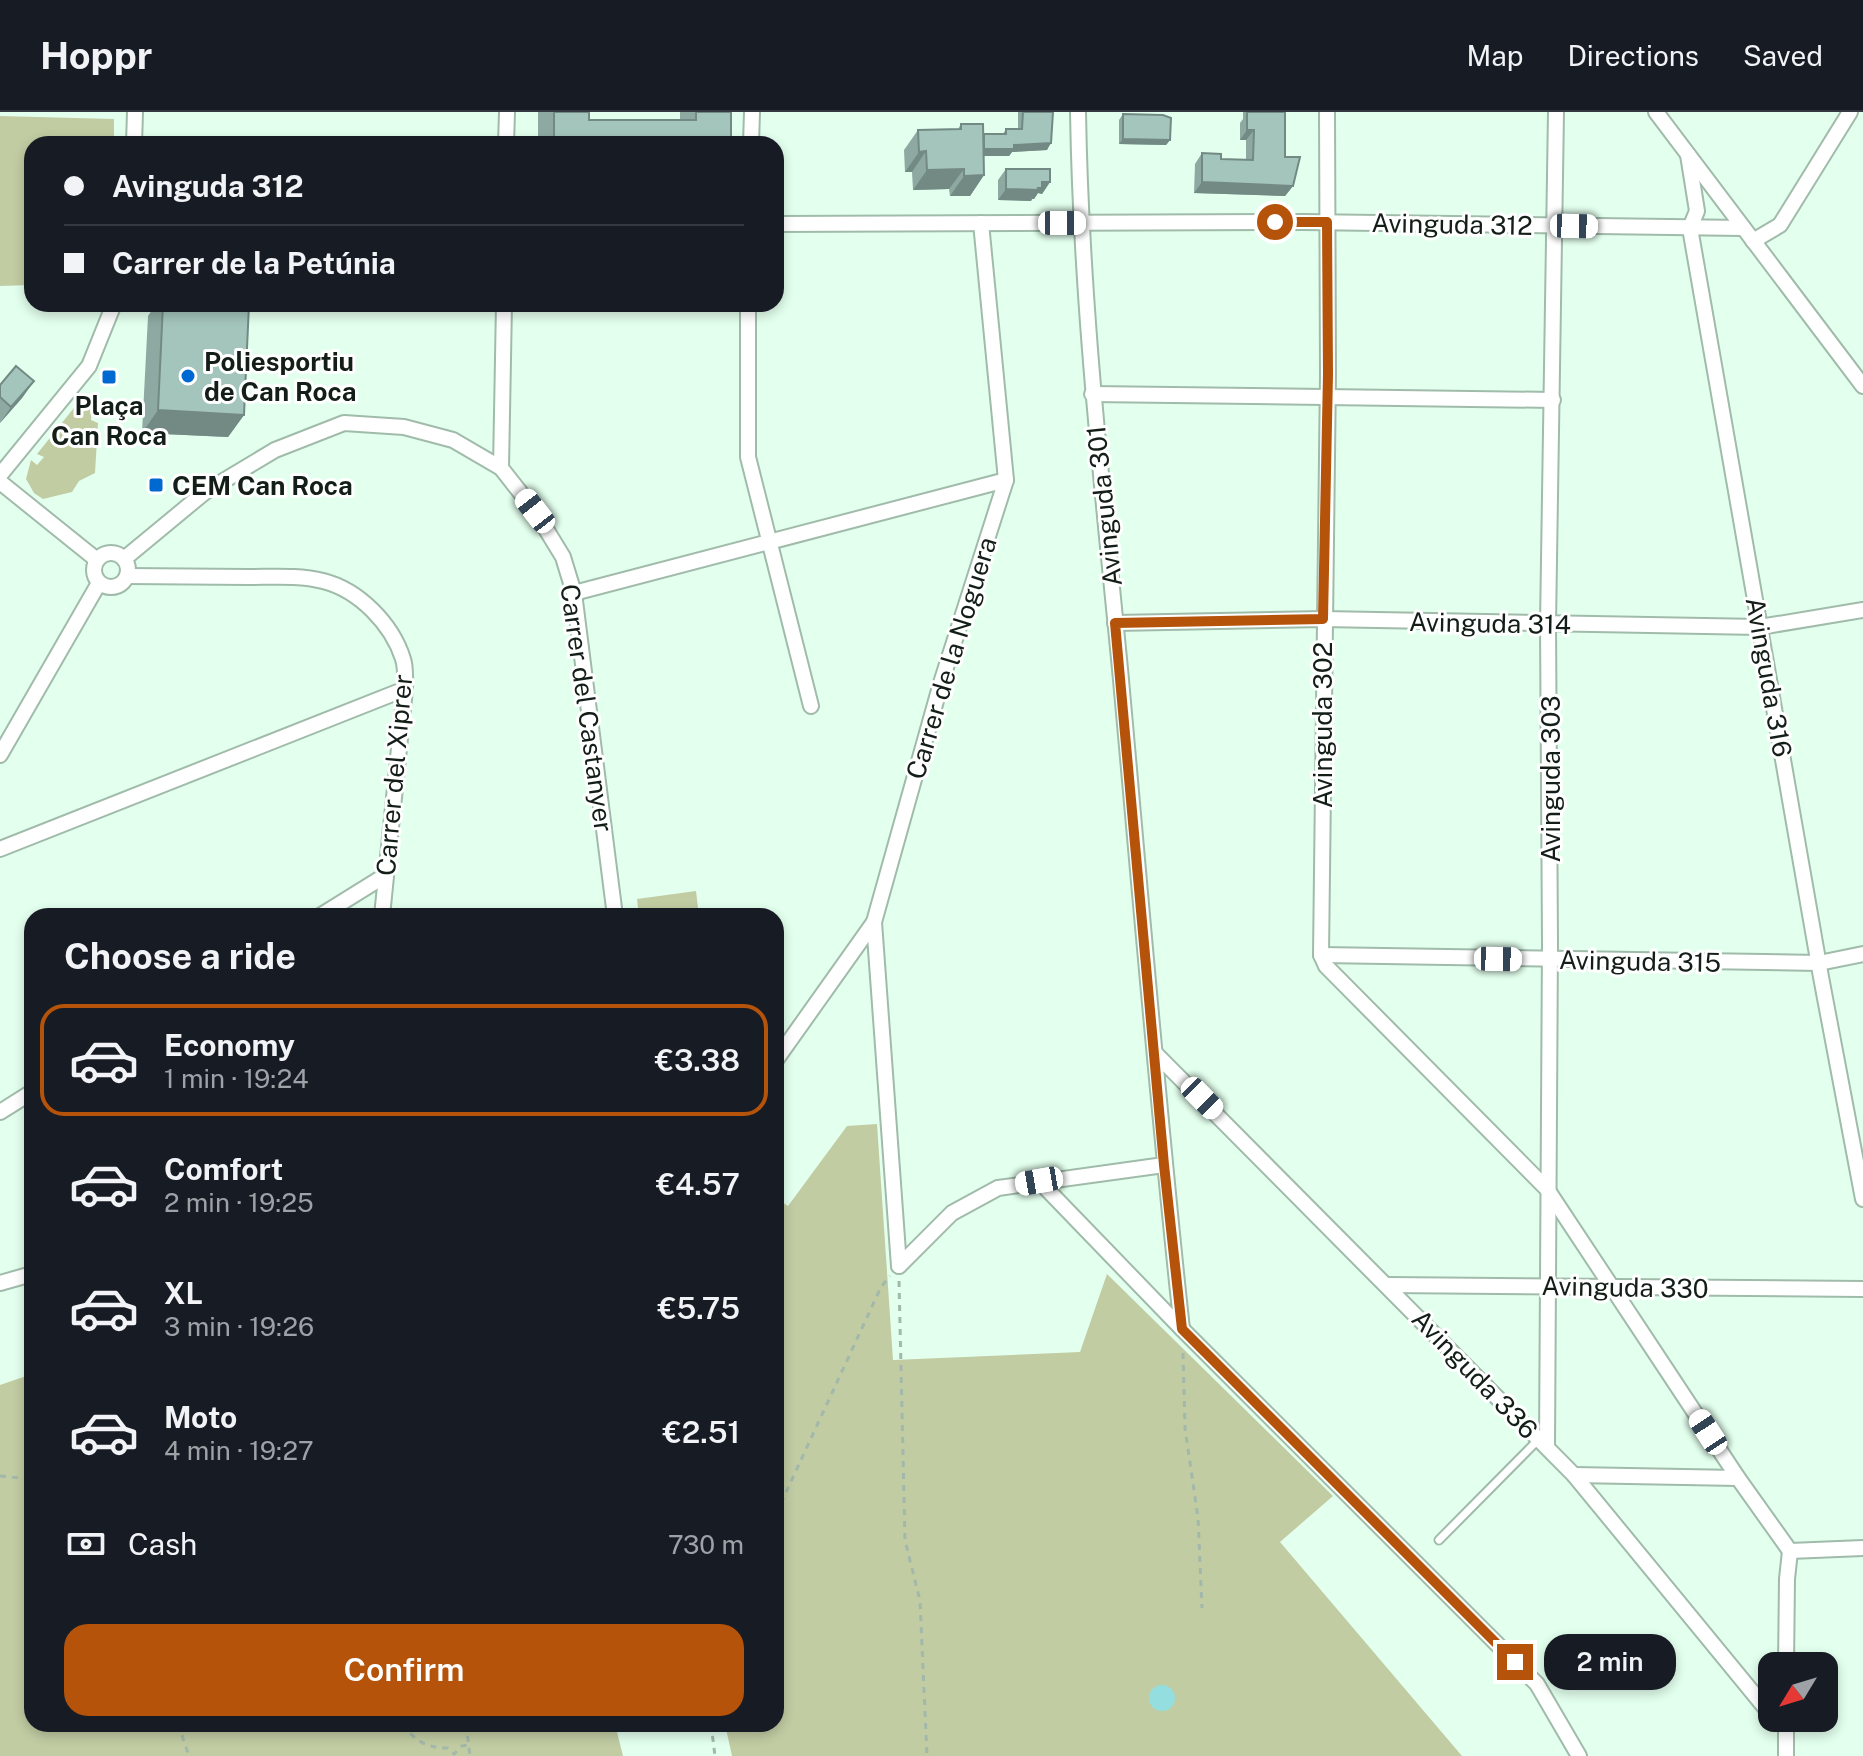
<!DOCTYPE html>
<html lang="en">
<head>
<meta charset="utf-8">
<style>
	:root { --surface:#171b24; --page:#242831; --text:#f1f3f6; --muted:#9ea1a6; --line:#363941; --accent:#b45309 }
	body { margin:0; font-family:"Public Sans",sans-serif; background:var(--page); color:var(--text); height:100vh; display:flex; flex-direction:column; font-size:30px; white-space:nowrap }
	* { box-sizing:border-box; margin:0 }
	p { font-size:26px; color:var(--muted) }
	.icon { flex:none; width:44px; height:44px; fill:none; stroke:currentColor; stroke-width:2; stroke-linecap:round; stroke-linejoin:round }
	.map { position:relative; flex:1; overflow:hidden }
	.sheet { position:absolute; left:24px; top:796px; width:760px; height:824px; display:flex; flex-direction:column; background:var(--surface); border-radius:24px; box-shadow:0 4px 12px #0003 }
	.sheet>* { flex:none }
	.banner { position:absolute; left:24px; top:24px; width:760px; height:176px; border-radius:24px; box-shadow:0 4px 12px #0003; display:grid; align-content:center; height:176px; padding:0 40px; background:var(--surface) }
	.needle { width:52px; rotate:232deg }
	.tools { position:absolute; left:1758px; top:1540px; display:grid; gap:16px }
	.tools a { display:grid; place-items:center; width:80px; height:80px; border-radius:16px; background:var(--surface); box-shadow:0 4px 12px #0003; font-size:40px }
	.end { position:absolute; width:36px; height:36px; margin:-18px; border:10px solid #b45309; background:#fff; box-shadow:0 0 0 4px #fff }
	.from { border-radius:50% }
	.bubble { position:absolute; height:56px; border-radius:24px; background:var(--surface); box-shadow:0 4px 12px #0003; font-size:26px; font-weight:600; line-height:56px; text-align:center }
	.car { position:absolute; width:24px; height:48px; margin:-24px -12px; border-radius:10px; box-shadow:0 0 6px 2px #0007; background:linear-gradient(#fff 24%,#345 0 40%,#fff 0 76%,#345 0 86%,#fff 0) }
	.banner b { display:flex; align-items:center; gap:28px; height:76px; font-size:30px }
	.banner b+b { border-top:2px solid var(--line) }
	.banner i { width:20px; height:20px; background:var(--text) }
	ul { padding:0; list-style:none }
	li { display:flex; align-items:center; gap:24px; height:112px; margin:0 16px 12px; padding:0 24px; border:4px solid transparent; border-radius:24px }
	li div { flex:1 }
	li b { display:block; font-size:30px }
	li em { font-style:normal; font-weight:600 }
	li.active { border-color:var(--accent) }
	li>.icon { width:72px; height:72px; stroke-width:1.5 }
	h2 { padding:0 40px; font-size:36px; line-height:96px }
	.pay { display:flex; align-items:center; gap:20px; height:88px; padding:0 40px; font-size:30px }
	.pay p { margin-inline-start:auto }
	.cta { display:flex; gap:16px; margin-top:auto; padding:16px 40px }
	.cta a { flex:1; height:92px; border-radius:24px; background:var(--accent); color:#fff; font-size:32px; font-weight:600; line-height:92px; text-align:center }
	header { display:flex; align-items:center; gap:48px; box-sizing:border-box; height:112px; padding:0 40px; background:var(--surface); border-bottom:2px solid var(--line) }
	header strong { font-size:38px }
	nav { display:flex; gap:44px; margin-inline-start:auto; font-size:28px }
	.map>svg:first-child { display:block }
</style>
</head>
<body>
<header>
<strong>Hoppr</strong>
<nav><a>Map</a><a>Directions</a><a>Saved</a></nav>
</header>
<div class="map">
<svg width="1863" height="1644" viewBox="0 0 1863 1644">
	<rect width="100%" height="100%" fill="#e3ffee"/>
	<!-- green -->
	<g fill="#c1cca3">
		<polygon points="0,4 114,7 114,32 32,32 32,173 0,174"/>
		<polygon points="86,285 92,291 91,308 98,311 95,361 79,369 72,380 43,387 34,381 26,367 31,348 37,353 44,345 37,342 81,287"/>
		<polygon points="696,779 699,804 639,804 637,787"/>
		<polygon points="877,1012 893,1248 1080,1240 1107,1162 1333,1384 1280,1430 1462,1644 732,1644 725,1612 776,1612 776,1086 788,1094 847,1014"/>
		<polygon points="32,1262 32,1612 615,1612 623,1644 0,1644 0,1273"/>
	</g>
	<!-- water -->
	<circle fill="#95dedf" cx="1162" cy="1586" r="13"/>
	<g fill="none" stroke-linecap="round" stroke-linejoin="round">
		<!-- lane casing -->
		<g stroke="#a1bbab" stroke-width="11">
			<polyline id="lane" points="1439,1428 1539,1327"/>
		</g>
		<!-- street casing -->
		<g stroke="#a1bbab" stroke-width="18">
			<g id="street">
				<path d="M 1078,0 C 1081,187 1102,371 1120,557 C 1140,777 1158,998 1182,1217"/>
				<polyline points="1327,0 1328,262 1321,843 1326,854 1547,1077 1738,1366 1790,1439"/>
				<polyline points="1656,0 1863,274"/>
				<polyline points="134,32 135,0"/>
				<polyline points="506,32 507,0"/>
				<polyline points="751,32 752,0"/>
				<polyline points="1688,43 1697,99 1690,116 1821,865 1863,1087"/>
				<polyline points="776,112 1304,110 1743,116"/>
				<polyline points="1753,129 1780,113 1850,0"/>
				<polyline points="748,192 748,345 811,594"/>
				<polyline points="1092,282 1553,288"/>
				<polyline points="501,356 504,192"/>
				<polyline points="0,363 89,254 114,192"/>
				<polyline points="0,370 97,448"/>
				<circle cx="111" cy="458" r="17"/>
				<polyline points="124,447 205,380 275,338 344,311 404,315 453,328 501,356 535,399 563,445 574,481 615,804"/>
				<path d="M 127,464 C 168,464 209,465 249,465 C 273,465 300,463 323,469 C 359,478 392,512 403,547 C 406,556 405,568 405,577 L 382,804"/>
				<polyline points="574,481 1006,368"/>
				<polyline points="1115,511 1323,507 1760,515 1863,498"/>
				<polyline points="0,643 99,471"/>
				<polyline points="0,737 405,577"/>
				<polyline points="320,804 386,763"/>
				<polyline points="874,810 899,1154"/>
				<polyline points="1321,843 1819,851 1863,842"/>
				<polyline points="1155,941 1574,1363 1772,1604"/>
				<polyline points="776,948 874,810 941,571 1006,368 981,111"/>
				<polyline points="0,1000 32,980"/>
				<polyline points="1039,1069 1182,1217 1537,1572 1579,1644"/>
				<polyline points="899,1154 952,1101 998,1076 1164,1053"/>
				<polyline points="0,1171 32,1162"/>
				<polyline points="1388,1173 1863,1177"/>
				<polyline points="1547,1335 1550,831 1548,512 1556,0"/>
				<polyline points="1574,1363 1738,1366"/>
				<polyline points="1790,1439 1863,1436"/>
				<polyline points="1786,1554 1787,1467 1790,1439"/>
				<polyline points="1786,1644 1786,1606"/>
			</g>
		</g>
		<!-- path -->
		<g stroke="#a2b8aa" stroke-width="3" stroke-dasharray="6 6" stroke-linecap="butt">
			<polyline points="899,1169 905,1428 920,1489 927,1644"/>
			<polyline points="1183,1241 1185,1316 1198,1406 1202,1496"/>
			<polyline points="0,1364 32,1367"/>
			<polyline points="776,1402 881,1175 890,1164"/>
			<polyline points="178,1612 189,1644"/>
			<path d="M 403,1612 C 415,1630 428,1636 448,1636 L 454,1642 L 462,1634 L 469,1633"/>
			<polyline points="466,1612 470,1644"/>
			<polyline points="711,1612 715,1644"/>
		</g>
		<!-- lane -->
		<use href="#lane" stroke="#fff" stroke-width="7"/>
		<!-- street -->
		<use href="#street" stroke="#fff" stroke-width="14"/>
	</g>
	<!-- wall -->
	<g fill="#8da9a2">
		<polygon points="538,0 589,0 589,8 680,8 680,0 731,0 731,32 538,32"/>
		<polygon points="1018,0 1053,0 1047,38 1012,40 1009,44 984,44 984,63 970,84 950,84 949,77 913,78 912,60 905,60 904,38 918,18 958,17 961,12 984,22 1003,22 1006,17 1018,17"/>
		<polygon points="1243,0 1285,0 1285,45 1293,74 1285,84 1194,81 1195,52 1202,41 1221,47 1246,48 1246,28 1240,28 1240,11 1243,7"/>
		<polygon points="1123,2 1170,28 1166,33 1119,32 1119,8"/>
		<polygon points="1006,57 1050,70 1042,82 1038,81 1034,87 1032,87 1031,89 998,88 998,68"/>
		<polygon points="156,192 249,192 244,303 228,325 142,321 148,204"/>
		<polygon points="34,269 22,286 0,311 0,273"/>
	</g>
	<!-- shaded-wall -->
	<g fill="#738a84">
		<polygon points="1247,18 1254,18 1246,28 1240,28"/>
		<polygon points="1123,27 1170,28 1166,33 1119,32"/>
		<polygon points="1051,31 1047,38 1012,40 1009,44 978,44 983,37 1014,33"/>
		<polygon points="926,39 912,60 905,60 919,40"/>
		<polygon points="964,57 949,77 913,78 927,58"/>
		<polygon points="984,63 970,84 950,84 964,64"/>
		<polygon points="1042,70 1050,70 1042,82 1038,81 1034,87 1032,87 1031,89 998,88 1006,77"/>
		<polygon points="1202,70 1293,74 1285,84 1194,81"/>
		<polygon points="34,269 22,286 0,311 11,295"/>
		<polygon points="158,298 244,303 228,325 142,321"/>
	</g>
	<!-- building -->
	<g fill="#a4c5bc" stroke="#738a84" stroke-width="2">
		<polygon points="554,0 589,0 589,8 696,8 696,0 731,0 731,32 554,32"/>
		<polygon points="1023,0 1053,0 1051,31 1014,33 1014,37 984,37 984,22 1006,22 1006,17 1022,17"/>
		<polygon points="1247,0 1285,0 1285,45 1300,45 1293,74 1202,70 1202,41 1221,42 1221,47 1253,48 1254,18 1247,18"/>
		<polygon points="1123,2 1163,3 1171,6 1170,28 1123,27"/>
		<polygon points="961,12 983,12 984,63 964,64 964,57 927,58 926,39 919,40 918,18 961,17"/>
		<polygon points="1006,57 1050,57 1050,70 1042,70 1042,76 1038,76 1039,78 1006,77"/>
		<polygon points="163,192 249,192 244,303 158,298"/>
		<polygon points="16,254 34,269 11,295 0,285 0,273"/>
	</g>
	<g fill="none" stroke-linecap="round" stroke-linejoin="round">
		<!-- route -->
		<polyline stroke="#b45309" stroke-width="10" points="1275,110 1327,110 1328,262 1323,507 1115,511 1164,1053 1182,1217 1515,1550"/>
	</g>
	<!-- markers -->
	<g fill="#0069d1" stroke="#fff" stroke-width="3">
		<circle cx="188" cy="264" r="8"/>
		<rect x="101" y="257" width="16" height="16" rx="4"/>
		<rect x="148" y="365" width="16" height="16" rx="4"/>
	</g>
	<g text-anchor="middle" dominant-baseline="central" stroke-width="6" stroke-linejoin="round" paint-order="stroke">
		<!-- street labels -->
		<g font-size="26" fill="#141e18" stroke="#fff">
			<text transform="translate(1452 112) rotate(1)">Avinguda 312</text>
			<text transform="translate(1104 394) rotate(-96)">Avinguda 301</text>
			<text transform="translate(1490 511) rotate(1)">Avinguda 314</text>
			<text transform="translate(951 546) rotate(-73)">Carrer de la Noguera</text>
			<text transform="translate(1769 565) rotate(80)">Avinguda 316</text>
			<text transform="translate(587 596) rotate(82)">Carrer del Castanyer</text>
			<text transform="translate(1322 613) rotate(-90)">Avinguda 302</text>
			<text transform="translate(394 663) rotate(-85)">Carrer del Xiprer</text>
			<text transform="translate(1550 667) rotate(-90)">Avinguda 303</text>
			<text transform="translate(1640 849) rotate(1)">Avinguda 315</text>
			<text transform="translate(1625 1175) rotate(1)">Avinguda 330</text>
			<text transform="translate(1475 1262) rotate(46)">Avinguda 336</text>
		</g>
		<!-- poi labels -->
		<g font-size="26" font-weight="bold" fill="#141e18" stroke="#fff" text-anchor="start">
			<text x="204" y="249">Poliesportiu<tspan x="204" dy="30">de Can Roca</tspan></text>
			<text x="109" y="293" text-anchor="middle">Plaça<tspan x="109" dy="30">Can Roca</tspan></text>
			<text x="172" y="373">CEM Can Roca</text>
		</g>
	</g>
</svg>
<div class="tools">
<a><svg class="needle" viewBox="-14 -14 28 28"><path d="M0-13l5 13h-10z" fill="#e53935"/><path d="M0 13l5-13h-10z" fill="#9ea1a6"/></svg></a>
</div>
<i class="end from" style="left:1275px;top:110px"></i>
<i class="end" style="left:1515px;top:1550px"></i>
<div class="bubble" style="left:1544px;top:1522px;width:132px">2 min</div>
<i class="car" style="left:1062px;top:111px;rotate:90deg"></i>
<i class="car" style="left:1574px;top:114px;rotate:91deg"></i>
<i class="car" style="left:535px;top:399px;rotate:322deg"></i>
<i class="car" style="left:1498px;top:847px;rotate:91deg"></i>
<i class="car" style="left:1202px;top:986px;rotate:135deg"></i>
<i class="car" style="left:1039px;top:1069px;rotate:260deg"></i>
<i class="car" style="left:1708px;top:1320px;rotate:327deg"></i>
<div class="banner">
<b><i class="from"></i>Avinguda 312</b>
<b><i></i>Carrer de la Petúnia</b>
</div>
<section class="sheet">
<h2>Choose a ride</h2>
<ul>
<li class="active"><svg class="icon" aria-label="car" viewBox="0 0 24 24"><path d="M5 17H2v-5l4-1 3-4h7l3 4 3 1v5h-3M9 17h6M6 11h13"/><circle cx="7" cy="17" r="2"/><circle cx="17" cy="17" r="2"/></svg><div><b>Economy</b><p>1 min · 19:24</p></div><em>€3.38</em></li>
<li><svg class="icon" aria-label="car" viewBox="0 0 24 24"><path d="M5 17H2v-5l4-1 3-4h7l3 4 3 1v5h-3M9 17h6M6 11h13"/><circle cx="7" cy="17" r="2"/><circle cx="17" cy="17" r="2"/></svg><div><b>Comfort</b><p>2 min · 19:25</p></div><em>€4.57</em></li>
<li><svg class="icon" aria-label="car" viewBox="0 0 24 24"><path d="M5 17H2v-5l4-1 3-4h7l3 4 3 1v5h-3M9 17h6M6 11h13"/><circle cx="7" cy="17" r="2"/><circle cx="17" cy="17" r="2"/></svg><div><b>XL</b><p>3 min · 19:26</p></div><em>€5.75</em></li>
<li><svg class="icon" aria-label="car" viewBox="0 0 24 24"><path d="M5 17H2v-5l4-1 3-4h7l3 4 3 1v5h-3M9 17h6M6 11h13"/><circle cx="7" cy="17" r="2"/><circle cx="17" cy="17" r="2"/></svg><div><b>Moto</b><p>4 min · 19:27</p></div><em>€2.51</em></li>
</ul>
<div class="pay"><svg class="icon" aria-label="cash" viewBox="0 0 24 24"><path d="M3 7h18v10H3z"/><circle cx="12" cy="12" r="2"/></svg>Cash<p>730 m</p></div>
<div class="cta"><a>Confirm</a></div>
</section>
</div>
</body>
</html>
